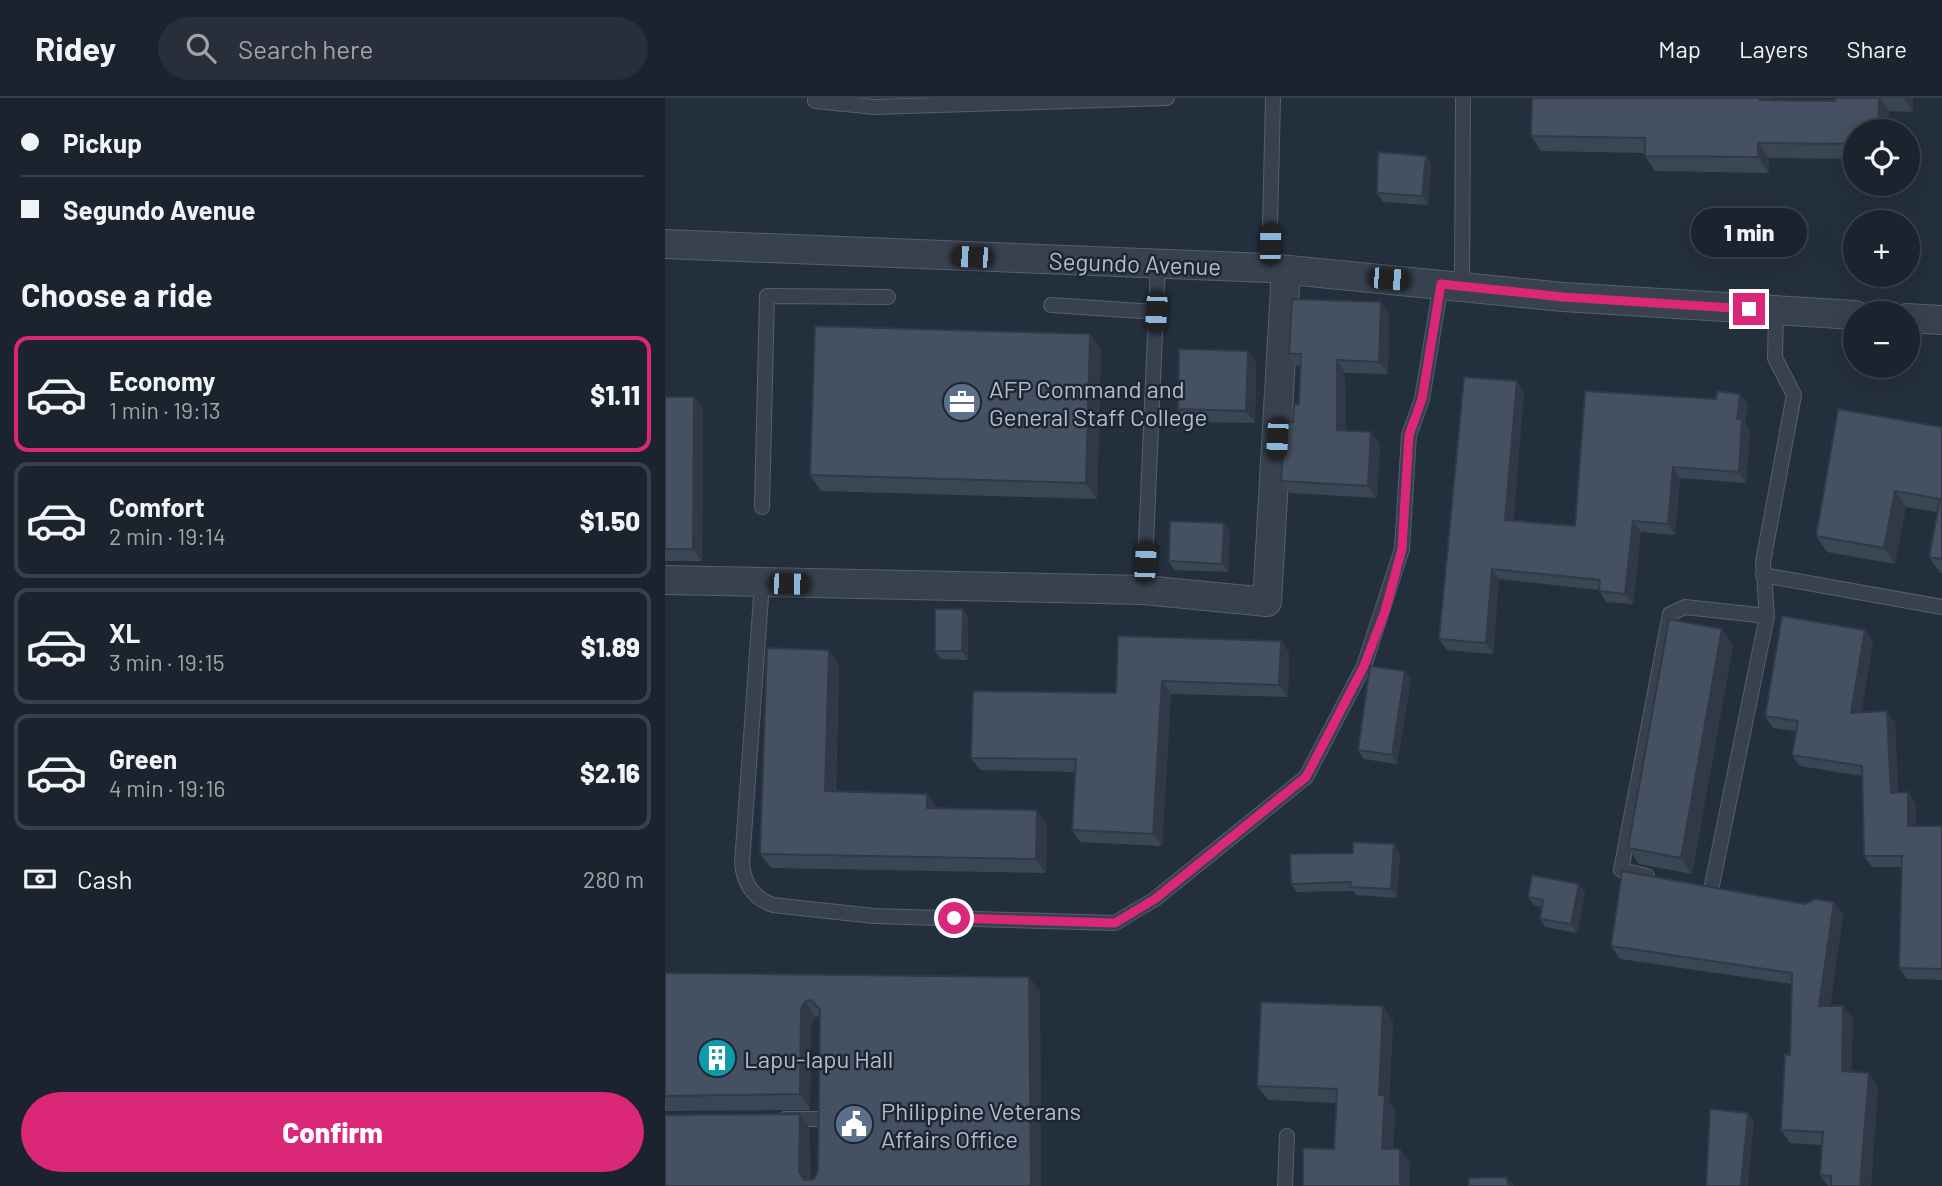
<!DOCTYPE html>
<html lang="en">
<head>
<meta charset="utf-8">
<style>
	:root { --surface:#1b232e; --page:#282f3a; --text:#f1f3f6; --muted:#a0a4aa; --line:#39404a; --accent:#db2777 }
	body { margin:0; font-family:Barlow,sans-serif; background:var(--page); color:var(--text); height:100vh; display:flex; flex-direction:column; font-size:26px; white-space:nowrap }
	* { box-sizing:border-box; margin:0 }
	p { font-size:23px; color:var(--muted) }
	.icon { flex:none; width:38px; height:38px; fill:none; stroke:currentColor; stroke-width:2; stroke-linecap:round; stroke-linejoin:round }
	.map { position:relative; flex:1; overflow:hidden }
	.drawer { display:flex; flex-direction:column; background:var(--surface); width:665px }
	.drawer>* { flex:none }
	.banner { display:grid; align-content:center; height:154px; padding:0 21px; background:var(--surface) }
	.fabs { position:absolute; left:1178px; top:21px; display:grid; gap:14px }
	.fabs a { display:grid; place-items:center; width:77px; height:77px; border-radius:50%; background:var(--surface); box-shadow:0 7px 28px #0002,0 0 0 2px var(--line); font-size:35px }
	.end { position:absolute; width:32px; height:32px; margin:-16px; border:9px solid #db2777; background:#fff; box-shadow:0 0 0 4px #fff }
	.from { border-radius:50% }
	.bubble { position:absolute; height:49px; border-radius:24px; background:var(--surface); box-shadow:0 7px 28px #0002,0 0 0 2px var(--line); font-size:23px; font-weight:800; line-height:49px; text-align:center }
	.car { position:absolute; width:21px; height:42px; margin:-21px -10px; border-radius:9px; box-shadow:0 0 5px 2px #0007; background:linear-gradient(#222 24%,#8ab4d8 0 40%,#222 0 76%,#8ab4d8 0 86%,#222 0) }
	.banner b { display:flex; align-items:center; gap:24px; height:66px; font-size:26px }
	.banner b+b { border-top:2px solid var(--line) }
	.banner i { width:18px; height:18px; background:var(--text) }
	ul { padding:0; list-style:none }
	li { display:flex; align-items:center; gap:21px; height:116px; margin:0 14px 10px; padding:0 7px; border:4px solid var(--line); border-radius:14px }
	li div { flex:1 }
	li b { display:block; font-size:26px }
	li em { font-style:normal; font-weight:800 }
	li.active { border-color:var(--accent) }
	li>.icon { width:63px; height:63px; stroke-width:1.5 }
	h2 { padding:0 21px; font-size:32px; line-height:84px }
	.pay { display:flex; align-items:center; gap:18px; height:77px; padding:0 21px; font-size:26px }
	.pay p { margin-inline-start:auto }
	.primary-button { display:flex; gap:14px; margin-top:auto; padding:14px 21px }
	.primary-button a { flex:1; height:80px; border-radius:42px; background:var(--accent); color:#fff; font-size:28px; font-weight:800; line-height:80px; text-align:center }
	header { display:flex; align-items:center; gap:42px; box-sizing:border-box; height:98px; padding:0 35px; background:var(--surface); border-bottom:2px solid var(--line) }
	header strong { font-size:33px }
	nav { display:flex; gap:38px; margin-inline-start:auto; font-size:24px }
	.search { width:490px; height:63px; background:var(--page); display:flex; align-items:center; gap:18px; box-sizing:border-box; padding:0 24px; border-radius:38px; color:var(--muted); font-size:26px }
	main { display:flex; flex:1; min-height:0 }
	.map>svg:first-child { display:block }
</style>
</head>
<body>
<header>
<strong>Ridey</strong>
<div class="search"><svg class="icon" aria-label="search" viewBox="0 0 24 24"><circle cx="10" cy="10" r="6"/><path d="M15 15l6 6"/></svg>Search here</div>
<nav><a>Map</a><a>Layers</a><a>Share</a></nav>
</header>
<main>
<section class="drawer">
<div class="banner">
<b><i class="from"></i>Pickup</b>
<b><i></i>Segundo Avenue</b>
</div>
<h2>Choose a ride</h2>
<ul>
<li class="active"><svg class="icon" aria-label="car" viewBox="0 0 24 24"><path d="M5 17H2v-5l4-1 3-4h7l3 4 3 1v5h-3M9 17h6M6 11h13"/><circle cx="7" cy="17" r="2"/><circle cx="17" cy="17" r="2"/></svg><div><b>Economy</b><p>1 min · 19:13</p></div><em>$1.11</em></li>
<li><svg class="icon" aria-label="car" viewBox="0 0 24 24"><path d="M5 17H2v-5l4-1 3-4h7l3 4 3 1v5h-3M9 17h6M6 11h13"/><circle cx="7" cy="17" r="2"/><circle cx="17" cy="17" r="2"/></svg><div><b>Comfort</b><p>2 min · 19:14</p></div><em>$1.50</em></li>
<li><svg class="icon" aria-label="car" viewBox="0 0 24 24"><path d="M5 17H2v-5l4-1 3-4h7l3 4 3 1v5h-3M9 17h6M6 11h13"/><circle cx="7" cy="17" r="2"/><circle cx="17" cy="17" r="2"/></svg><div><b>XL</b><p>3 min · 19:15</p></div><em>$1.89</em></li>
<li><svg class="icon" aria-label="car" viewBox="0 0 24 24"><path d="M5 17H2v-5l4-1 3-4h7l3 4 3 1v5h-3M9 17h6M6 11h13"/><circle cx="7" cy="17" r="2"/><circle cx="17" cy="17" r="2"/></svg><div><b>Green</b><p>4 min · 19:16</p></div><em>$2.16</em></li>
</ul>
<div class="pay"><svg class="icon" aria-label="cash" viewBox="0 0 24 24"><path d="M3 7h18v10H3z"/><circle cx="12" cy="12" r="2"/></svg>Cash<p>280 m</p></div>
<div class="primary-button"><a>Confirm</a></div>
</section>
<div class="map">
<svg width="1277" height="1088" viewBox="0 0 1277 1088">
	<rect width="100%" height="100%" fill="#242f3e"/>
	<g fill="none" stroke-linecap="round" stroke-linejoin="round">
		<!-- lane casing -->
		<g stroke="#565f6c" stroke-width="16">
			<g id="lane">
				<polyline points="150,0 150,3 210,9 502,0"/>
				<polyline points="604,170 608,0"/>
				<polyline points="797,188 798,0"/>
				<polyline points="386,207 491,214"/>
				<polyline points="97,409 102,198 223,199"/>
				<polyline points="1098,477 1277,509"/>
				<path d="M 97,485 L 77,765 C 79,786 88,800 108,807 L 209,818 L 450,825 L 490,801 L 641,679 L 699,568 L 737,451 L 744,337 L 757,301 L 776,186"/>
				<polyline points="479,492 493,167"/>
				<polyline points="982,778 956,772 1005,516 1020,509 1102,518"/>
				<polyline points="1046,792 1102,518 1098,464 1129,297 1110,260 1111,213"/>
				<polyline points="120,1021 155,1021"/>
				<polyline points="620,1088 622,1038"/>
			</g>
		</g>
		<!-- street casing -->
		<g stroke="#565f6c" stroke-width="30">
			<g id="street">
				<polyline points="0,146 604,170 898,199 1190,217"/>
				<polyline points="1242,220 1277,222"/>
				<polyline points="0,482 479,492 602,504 621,172"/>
			</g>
		</g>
		<!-- lane -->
		<use href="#lane" stroke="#38414e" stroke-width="14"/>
		<!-- street -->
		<use href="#street" stroke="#38414e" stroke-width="28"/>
	</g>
	<!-- wall -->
	<g fill="#3b4654">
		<polygon points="867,0 1106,0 1106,2 1170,3 1170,0 1248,0 1248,14 1224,13 1224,33 1190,33 1190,61 1104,60 1104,75 990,73 980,58 980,55 876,53 866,38"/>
		<polygon points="761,58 766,67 763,107 718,104 712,95"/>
		<polygon points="716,204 724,216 723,276 680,275 681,333 715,346 712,400 625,395 616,383 628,324 634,306 635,268 632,268 624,256"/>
		<polygon points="436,251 432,401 156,393 145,377"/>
		<polygon points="583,253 591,265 590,325 521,324 513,311"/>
		<polygon points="859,294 848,422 910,428 1051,301 1075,296 1083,307 1080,325 1085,332 1081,385 1015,380 1010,437 976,434 968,506 941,504 934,492 834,481 828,556 782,552 774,541"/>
		<polygon points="0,299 29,299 38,312 37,463 0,463"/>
		<polygon points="1277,329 1277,475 1275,475 1264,459 1272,414 1241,409 1230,466 1162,454 1151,438"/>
		<polygon points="559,425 565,434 563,474 509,472 504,463"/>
		<polygon points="298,511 303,520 303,562 276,561 270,553"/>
		<polygon points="1057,531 1068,547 1027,776 974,766 963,750"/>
		<polygon points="616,543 624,555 623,599 506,596 497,748 415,744 407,732 410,674 315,672 306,660 451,595"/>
		<polygon points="1208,544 1196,615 1222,613 1230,625 1233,695 1251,706 1251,728 1277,728 1277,882 1242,881 1234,870 1237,769 1207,769 1199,758 1197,678 1135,668 1127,657 1131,633 1108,630 1100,618"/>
		<polygon points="164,552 174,567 171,693 262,696 272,710 382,726 381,775 106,770 95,756"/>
		<polygon points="740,573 746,581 732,666 699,661 693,652"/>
		<polygon points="735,755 732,800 691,797 688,793 632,794 626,786"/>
		<polygon points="920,794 912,835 880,829 875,821 877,809 869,807 863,799"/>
		<polygon points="1169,804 1178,817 1165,908 1178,908 1188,921 1186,974 1213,989 1206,1088 1163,1088 1155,1077 1157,1047 1125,1045 1116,1032 1125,957 1127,886 955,861 946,848 1140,806"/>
		<polygon points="0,875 364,879 375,894 376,1088 0,1088 135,1016 145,1031 145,1081 149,1081 153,1073 155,918 151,919 146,926 145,1012 0,1013"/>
		<polygon points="728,923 724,1004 730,1012 728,1051 745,1065 745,1088 638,1088 669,1051 671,1005 603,1002 592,988"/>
	</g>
	<!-- shaded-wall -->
	<g fill="#303945">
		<polygon points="1095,0 1106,0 1106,17 1095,2"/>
		<polygon points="1214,0 1215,0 1224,13 1224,33 1213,33"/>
		<polygon points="1239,0 1248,0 1248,14"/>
		<polygon points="1093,45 1104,60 1104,75 1093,59"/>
		<polygon points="761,58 766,67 763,107 757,98"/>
		<polygon points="716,204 724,216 723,276 714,264"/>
		<polygon points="425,236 436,251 432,401 421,385"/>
		<polygon points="583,253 591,265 590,325 581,313"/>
		<polygon points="672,262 680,275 681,345 672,332"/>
		<polygon points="852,283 859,294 848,432 840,422"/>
		<polygon points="1075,296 1083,307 1080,325 1085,332 1081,385 1074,374 1072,321"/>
		<polygon points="29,299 38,312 37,463 28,451"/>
		<polygon points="706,334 715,346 712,400 703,388"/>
		<polygon points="1008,369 1015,380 1010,437 1003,426"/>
		<polygon points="1230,393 1241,409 1230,466 1219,450"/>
		<polygon points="968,423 976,434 968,506 960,496"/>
		<polygon points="559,425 565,434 563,474 557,466"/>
		<polygon points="827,471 834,481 828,556 821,545"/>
		<polygon points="298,511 303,520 303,562 297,553"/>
		<polygon points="1057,531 1068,547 1027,776 1016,760"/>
		<polygon points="1200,532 1208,544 1194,627 1186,615"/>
		<polygon points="616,543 624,555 623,599 614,587"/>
		<polygon points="164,552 174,567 170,708 160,693"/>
		<polygon points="740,573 746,581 732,666 727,657"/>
		<polygon points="497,583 506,596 497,748 488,736"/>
		<polygon points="1222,613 1230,625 1234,706 1226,695"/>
		<polygon points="1243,694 1251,706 1251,739 1243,728"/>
		<polygon points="262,696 273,711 262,710"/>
		<polygon points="372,712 382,726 381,775 371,761"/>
		<polygon points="729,746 735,755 732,800 726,791"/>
		<polygon points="914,786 920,794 912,835 906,826"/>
		<polygon points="1169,804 1178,817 1163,921 1154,908"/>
		<polygon points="364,879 375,894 376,1088 366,1088"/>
		<polygon points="140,904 151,919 146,926 145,1012 135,996 136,911"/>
		<polygon points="718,908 728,923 724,1004 730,1012 728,1065 717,1051 714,997"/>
		<polygon points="1178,908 1188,921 1186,986 1177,973"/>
		<polygon points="1204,975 1213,989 1206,1088 1195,1088"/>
		<polygon points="1083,1015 1089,1023 1083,1088 1076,1088"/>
		<polygon points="135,1016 145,1031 144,1088 134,1074"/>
		<polygon points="735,1051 745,1065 745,1088 735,1088"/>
		<polygon points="842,1079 849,1088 843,1088"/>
	</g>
	<!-- building -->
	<g fill="#455162" stroke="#303945" stroke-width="2">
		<polygon points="867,0 1095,0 1095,2 1170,3 1170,0 1214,0 1213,33 1190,33 1190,46 1093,45 1093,59 980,58 980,40 866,38"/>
		<polygon points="713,54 761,58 757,98 712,95"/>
		<polygon points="627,201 716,204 714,264 672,262 672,332 706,334 703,388 616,383 620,324 628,324 629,306 634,306 636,256 624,256"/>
		<polygon points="150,228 425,236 421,385 145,377"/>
		<polygon points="514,251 583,253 581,313 513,311"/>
		<polygon points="799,279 852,283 840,422 910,428 920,293 1051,301 1052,293 1075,296 1072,321 1077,321 1074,374 1008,369 1003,426 968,423 960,496 934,493 935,482 827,471 821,545 774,541"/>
		<polygon points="0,299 29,299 28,451 0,451"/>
		<polygon points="1173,311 1277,329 1277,461 1264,459 1275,401 1230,393 1219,450 1151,438"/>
		<polygon points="505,423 559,425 557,466 504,463"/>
		<polygon points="270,511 298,511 297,553 270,553"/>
		<polygon points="1117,518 1200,532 1186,615 1222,613 1226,695 1243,694 1243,728 1277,728 1277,871 1234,870 1237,758 1199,758 1197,668 1127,657 1133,623 1100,618"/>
		<polygon points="1004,521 1057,531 1016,760 963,750"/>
		<polygon points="453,538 616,543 614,587 497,583 488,736 407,732 411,661 306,660 308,593 451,595"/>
		<polygon points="102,550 164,552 160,693 262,696 262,710 372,712 371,761 95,756"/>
		<polygon points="705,568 740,573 727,657 693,652"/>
		<polygon points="688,744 729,746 726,791 685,789 686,784 626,786 625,756 688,755"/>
		<polygon points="957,773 1140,806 1150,801 1169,804 1154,908 1178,908 1177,973 1204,975 1195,1088 1166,1088 1166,1078 1155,1077 1158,1034 1116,1032 1120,956 1125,957 1127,875 946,848"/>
		<polygon points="867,777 914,786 906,826 875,821 878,802 863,799"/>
		<polygon points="0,875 364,879 366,1088 0,1088 0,1017 135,1016 134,1074 139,1082 149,1081 153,1073 155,912 146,902 140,904 136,911 135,996 0,998"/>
		<polygon points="596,904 718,908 714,997 720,997 717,1051 735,1051 735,1088 638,1088 638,1050 669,1051 672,991 592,988"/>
		<polygon points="1045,1011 1083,1015 1076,1088 1041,1088"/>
		<polygon points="842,1079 843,1088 804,1088 804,1080"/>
	</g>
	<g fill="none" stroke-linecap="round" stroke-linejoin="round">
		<!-- route -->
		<polyline stroke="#db2777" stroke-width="9" points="289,820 450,825 490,801 641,679 699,568 720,513 737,451 744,337 757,301 776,186 898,199 1084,211"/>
	</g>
	<!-- icons -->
	<defs>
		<g id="office-disc" transform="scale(2.0125)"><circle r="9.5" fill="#5c6f8a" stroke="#1d2633"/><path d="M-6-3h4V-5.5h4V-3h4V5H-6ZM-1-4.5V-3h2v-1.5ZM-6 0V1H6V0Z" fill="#fff"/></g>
		<g id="building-disc" transform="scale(2.0125)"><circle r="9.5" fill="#0f9aa8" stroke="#1d2633"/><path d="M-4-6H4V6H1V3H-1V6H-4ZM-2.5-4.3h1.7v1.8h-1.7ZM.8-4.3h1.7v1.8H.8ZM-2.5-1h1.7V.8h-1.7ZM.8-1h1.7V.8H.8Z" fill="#fff"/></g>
		<g id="civic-disc" transform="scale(2.0125)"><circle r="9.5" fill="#5c6f8a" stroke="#1d2633"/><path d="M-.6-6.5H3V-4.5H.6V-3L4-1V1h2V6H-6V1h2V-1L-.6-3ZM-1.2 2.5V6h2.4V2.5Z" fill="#fff"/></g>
	</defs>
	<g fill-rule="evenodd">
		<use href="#office-disc" x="297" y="304"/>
		<use href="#building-disc" x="52" y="960"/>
		<use href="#civic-disc" x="189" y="1026"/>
	</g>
	<g text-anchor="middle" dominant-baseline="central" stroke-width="5" stroke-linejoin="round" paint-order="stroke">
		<!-- street labels -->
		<g font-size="24" fill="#b4bcc9" stroke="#1d2633">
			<text transform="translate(470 165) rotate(2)">Segundo Avenue</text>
		</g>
		<!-- poi labels -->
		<g font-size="24" fill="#b4bcc9" stroke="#1d2633" text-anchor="start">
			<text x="324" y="290">AFP Command and<tspan x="324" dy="28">General Staff College</tspan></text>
			<text x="79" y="960">Lapu-lapu Hall</text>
			<text x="216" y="1012">Philippine Veterans<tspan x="216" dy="28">Affairs Office</tspan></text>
		</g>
	</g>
</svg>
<div class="fabs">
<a><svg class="icon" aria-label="locate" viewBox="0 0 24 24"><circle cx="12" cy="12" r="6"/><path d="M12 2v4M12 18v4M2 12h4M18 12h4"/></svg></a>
<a>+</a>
<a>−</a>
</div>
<i class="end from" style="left:289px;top:820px"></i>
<i class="end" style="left:1084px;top:211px"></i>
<div class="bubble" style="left:1026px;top:110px;width:116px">1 min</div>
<i class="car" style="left:605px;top:146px;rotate:1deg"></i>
<i class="car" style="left:307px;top:159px;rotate:272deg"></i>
<i class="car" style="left:724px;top:181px;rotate:95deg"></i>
<i class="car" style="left:491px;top:214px;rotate:183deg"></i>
<i class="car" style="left:612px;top:341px;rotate:183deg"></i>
<i class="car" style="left:480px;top:464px;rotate:3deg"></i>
<i class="car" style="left:124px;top:486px;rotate:91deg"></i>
</div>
</main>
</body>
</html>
